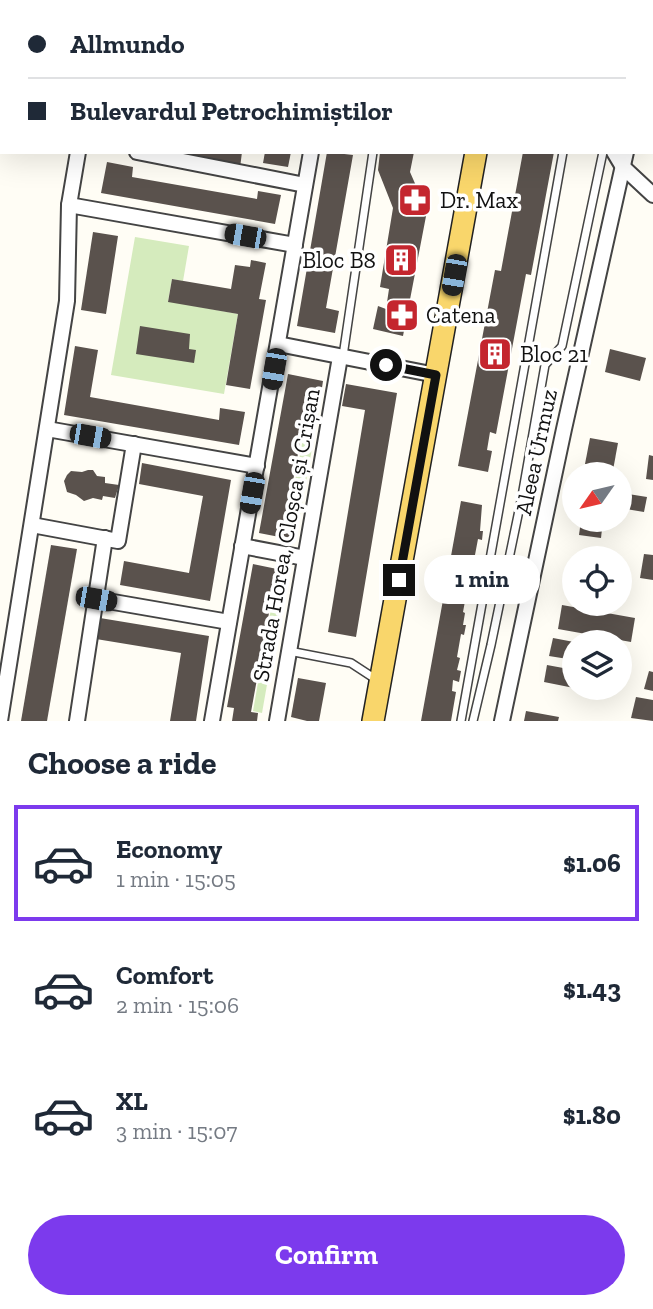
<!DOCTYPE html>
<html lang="en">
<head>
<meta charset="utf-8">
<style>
	:root { --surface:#fff; --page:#f6f6f7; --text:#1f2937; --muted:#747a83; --line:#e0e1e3; --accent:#7c3aed }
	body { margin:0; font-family:"Zilla Slab",serif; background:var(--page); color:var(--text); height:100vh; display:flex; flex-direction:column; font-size:26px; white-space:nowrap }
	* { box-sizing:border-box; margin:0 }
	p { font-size:23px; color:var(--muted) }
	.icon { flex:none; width:38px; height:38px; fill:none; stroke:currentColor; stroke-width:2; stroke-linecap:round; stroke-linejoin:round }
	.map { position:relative; height:721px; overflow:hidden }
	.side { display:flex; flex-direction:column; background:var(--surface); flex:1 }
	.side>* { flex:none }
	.hud { position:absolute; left:0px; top:0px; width:654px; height:154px; box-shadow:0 7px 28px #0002; display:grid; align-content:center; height:154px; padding:0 28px; background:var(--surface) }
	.needle { width:46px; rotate:236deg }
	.fabs { position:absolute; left:562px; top:462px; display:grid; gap:14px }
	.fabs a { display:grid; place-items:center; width:70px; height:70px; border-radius:50%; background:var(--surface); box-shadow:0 7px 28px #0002; font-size:35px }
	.end { position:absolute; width:32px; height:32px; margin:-16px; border:9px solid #111; background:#fff; box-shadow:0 0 0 4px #fff }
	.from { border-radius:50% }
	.bubble { position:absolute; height:49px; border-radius:24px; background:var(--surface); box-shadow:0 7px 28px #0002; font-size:23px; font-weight:800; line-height:49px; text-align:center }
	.car { position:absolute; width:21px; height:42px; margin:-21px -10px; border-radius:9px; box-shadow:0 0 5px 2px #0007; background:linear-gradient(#222 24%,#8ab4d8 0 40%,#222 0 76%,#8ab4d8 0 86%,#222 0) }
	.hud b { display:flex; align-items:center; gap:24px; height:66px; font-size:26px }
	.hud b+b { border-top:2px solid var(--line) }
	.hud i { width:18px; height:18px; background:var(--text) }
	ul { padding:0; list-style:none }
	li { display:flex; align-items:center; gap:21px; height:116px; margin:0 14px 10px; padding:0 14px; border:4px solid transparent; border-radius:0px }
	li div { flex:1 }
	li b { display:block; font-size:26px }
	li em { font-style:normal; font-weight:800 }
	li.current { border-color:var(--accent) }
	li>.icon { width:63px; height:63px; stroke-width:1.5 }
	h2 { padding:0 28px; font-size:32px; line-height:84px }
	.button { display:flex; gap:14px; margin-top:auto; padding:14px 28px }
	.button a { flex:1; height:80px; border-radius:42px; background:var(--accent); color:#fff; font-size:28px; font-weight:800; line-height:80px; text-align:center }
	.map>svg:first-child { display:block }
</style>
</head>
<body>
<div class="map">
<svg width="653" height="721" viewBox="0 0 653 721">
	<rect width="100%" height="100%" fill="#fffdf5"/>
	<!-- green -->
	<g fill="#d5ebbd">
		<polygon points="135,237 189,246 183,281 172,279 168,301 238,314 224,394 111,375"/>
		<polygon points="310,402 320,404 300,515 289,513"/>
		<polygon points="278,569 287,571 262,713 253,711"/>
	</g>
	<!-- building -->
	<g fill="#5a524d">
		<polygon points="166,152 242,152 240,168"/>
		<polygon points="265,152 291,152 288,167 263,163"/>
		<polygon points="327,152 353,155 326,308 339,311 335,333 297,326"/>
		<polygon points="380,152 414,152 410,172 427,211 403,336 373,329 378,306 386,309 389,289 380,287 393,208 378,170"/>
		<polygon points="523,152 554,152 531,275 526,274 496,434 490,432 487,450 492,451 488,472 458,466 495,270 501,271"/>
		<polygon points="107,162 133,167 132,177 257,199 258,191 281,195 275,224 101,193"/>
		<polygon points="93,232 118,236 106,314 81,310"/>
		<polygon points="251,260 266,263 259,299 266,300 250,389 226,385 238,314 168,302 172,279 231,289 235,265 250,267"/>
		<polygon points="140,326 190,334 189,349 196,350 194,363 136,354"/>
		<polygon points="75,346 98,350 90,397 219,420 220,408 245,412 239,445 64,415"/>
		<polygon points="610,349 646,358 640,381 605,372"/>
		<polygon points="288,374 323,381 320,401 308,399 287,514 300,517 295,540 259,533"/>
		<polygon points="346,384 397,393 356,637 328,632 365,410 342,406"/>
		<polygon points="590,438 618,443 613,470 585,464"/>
		<polygon points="649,455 653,456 653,480 646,479"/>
		<polygon points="142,463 231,480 210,601 120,585 124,561 189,573 203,496 139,484"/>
		<polygon points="88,470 93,470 97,476 105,477 105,483 119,485 115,498 103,496 102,500 93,498 84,501 76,495 67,492 64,481 67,475 71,471 82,472"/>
		<polygon points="622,493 647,497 644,512 620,508"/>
		<polygon points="461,501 482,505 480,531 483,531 482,540 478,539 471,576 475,577 473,586 468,585 463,612 465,613 463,625 466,625 464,635 461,634 457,657 460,658 457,670 461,671 459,682 453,680 452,691 456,692 451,721 421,721"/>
		<polygon points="581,520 603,520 601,538 579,535"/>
		<polygon points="51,545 77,549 47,721 21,721"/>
		<polygon points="644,554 653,555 653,580 640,578"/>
		<polygon points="253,564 277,569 251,712 258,713 257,721 232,721 234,708 227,707"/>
		<polygon points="562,605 635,618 631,642 558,629"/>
		<polygon points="100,618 209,636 196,721 170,721 181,653 96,639"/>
		<polygon points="553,638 574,642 574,660 549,656"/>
		<polygon points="547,665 574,670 574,688 544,682"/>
		<polygon points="649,671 653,672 653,691 644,689"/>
		<polygon points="298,678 326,683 319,721 307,721 291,717"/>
		<polygon points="636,697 653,700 653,721 631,718"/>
		<polygon points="526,711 559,717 558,721 524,721"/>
	</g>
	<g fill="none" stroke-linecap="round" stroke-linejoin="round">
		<!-- lane casing -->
		<g stroke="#444" stroke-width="10">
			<g id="lane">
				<polyline points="413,2 415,0"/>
				<polyline points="588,2 588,0"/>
				<polyline points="343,356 373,152"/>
				<polyline points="289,651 351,663 377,680"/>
				<polyline points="461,721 563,152"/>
				<polyline points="473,721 491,645 522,496 545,365 562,346 603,152"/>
			</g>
		</g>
		<!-- street casing -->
		<g stroke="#444" stroke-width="18">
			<g id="street">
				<polyline points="105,2 105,0"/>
				<polyline points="338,2 338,0"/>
				<polyline points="621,2 621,0"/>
				<polyline points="653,29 653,28"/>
				<polyline points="137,152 305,185"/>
				<polyline points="614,152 623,167 653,195"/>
				<polyline points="69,205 295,245"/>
				<polyline points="278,344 436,375"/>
				<polyline points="47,429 257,466"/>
				<polyline points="32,525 118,541 134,444"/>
				<polyline points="242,546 305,558"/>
				<polyline points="96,599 229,622"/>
				<polyline points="0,721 67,301 69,205 78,152"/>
				<polyline points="77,721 105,538"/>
				<polyline points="212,721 311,152"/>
				<polyline points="277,721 340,357"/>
				<polyline points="502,721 564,429 626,152"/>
			</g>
		</g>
		<!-- primary casing -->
		<g stroke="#222" stroke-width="24">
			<g id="primary">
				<polyline points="503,2 503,0"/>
				<polyline points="373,721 476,152"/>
			</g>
		</g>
		<!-- lane -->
		<use href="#lane" stroke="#fff" stroke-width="7"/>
		<!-- street -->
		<use href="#street" stroke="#fff" stroke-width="14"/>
		<!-- primary -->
		<use href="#primary" stroke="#f9d66b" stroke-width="21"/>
	</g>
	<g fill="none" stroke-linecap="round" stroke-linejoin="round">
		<!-- route -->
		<polyline stroke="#111" stroke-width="9" points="386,365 436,375 399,580"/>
	</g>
	<!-- icons -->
	<defs>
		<g id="pharmacy-square" transform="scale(1.75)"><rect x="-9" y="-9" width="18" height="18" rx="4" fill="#c4262e" stroke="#fff"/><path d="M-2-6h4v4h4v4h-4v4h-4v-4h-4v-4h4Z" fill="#fff"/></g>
		<g id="building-square" transform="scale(1.75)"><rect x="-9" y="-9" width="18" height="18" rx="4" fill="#c4262e" stroke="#fff"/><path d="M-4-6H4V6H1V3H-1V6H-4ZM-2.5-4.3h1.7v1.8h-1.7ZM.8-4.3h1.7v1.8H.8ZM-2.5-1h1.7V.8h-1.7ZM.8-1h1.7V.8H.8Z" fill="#fff"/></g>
	</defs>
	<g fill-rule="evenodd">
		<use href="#pharmacy-square" x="415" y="200"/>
		<use href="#building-square" x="401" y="260"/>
		<use href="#pharmacy-square" x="402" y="315"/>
		<use href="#building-square" x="495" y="354"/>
	</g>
	<g text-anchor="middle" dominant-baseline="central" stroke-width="7" stroke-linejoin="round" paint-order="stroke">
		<!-- poi labels -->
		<g font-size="23" fill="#111" stroke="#fff" text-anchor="start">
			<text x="440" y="200">Dr. Max</text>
			<text x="376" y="260" text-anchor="end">Bloc B8</text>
			<text x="426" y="315">Catena</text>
			<text x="520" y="354">Bloc 21</text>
		</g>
		<!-- street labels -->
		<g font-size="23" fill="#111" stroke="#fff">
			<text transform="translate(536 452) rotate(-78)">Aleea Urmuz</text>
			<text transform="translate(286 535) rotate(-80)">Strada Horea, Cloșca și Crișan</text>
		</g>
	</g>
</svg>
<div class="fabs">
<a><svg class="needle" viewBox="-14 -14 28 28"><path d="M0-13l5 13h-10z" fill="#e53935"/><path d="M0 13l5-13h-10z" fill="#747a83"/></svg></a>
<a><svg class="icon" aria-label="locate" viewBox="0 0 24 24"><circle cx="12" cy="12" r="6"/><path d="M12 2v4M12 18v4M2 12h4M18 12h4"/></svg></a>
<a><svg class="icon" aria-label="layers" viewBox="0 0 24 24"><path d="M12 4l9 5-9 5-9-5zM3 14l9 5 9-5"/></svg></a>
</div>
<i class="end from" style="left:386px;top:365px"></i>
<i class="end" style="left:399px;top:580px"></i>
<div class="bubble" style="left:424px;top:555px;width:116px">1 min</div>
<i class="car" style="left:245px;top:236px;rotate:280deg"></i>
<i class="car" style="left:454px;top:275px;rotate:190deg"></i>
<i class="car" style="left:274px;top:369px;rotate:190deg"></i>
<i class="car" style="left:90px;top:436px;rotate:100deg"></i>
<i class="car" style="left:252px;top:493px;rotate:190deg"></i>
<i class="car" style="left:96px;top:599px;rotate:100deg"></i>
<div class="hud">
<b><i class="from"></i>Allmundo</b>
<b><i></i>Bulevardul Petrochimiștilor</b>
</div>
</div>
<section class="side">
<h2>Choose a ride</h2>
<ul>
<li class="current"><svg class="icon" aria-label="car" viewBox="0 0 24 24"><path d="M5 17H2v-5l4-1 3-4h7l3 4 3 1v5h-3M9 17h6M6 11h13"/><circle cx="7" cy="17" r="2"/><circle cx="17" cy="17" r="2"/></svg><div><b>Economy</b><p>1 min · 15:05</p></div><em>$1.06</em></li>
<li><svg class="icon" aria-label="car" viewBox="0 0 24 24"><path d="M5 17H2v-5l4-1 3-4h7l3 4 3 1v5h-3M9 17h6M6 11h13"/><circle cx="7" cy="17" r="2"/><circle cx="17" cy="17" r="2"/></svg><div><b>Comfort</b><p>2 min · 15:06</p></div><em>$1.43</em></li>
<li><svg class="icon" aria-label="car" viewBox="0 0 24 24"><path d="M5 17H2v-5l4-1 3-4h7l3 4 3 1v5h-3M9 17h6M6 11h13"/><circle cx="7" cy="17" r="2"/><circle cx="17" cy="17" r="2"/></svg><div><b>XL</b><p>3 min · 15:07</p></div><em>$1.80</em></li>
</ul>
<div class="button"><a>Confirm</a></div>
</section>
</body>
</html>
